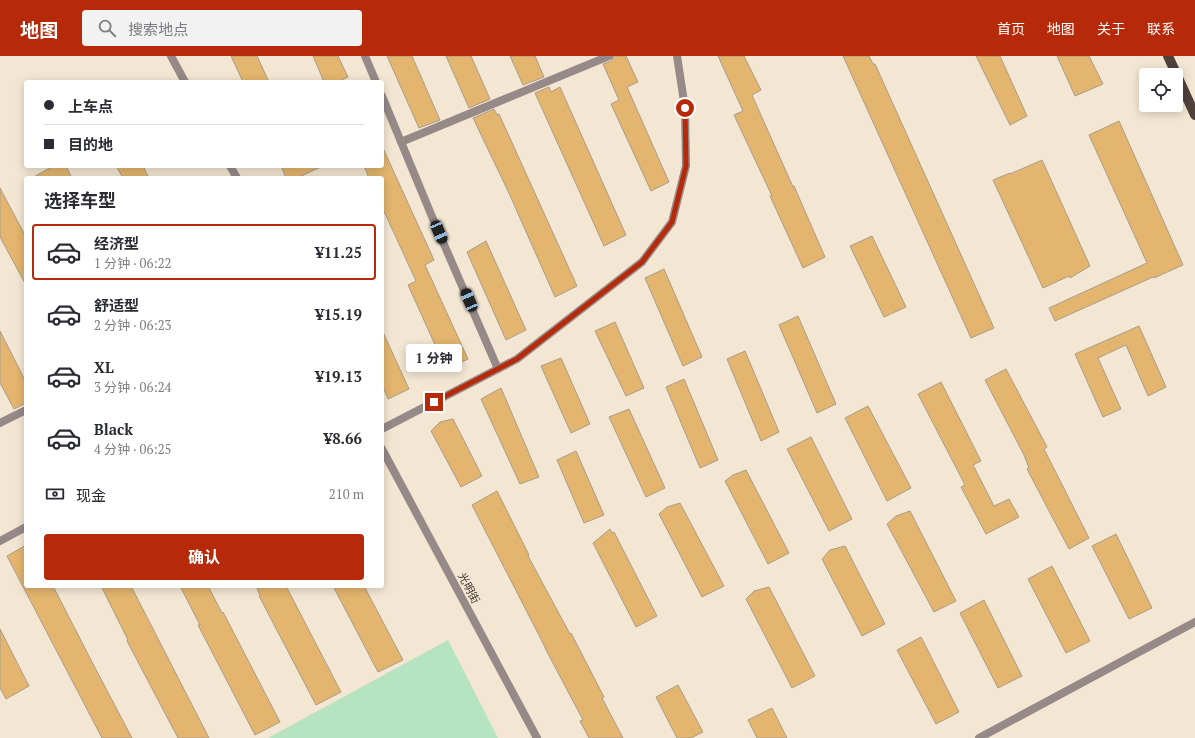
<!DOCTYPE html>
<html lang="zh">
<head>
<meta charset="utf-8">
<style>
	:root { --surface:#fff; --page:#f2f2f3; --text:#2b2b33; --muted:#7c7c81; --line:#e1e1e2; --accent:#b62a0a }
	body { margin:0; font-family:"PT Serif","Noto Sans SC",serif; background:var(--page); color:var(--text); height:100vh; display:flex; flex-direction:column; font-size:15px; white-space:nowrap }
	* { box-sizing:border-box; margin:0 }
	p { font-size:13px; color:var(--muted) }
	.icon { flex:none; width:22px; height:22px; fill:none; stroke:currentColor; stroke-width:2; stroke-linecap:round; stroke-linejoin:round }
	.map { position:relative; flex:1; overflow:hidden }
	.side { position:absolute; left:24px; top:120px; width:360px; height:412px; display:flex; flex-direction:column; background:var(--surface); border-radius:4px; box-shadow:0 2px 10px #0003 }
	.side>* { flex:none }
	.guide { position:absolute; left:24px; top:24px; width:360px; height:88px; border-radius:4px; box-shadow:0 2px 10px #0003; display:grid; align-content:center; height:88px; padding:0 20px; background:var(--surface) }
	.controls { position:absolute; left:1139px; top:12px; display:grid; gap:8px }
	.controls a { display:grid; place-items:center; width:44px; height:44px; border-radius:4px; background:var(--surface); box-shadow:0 2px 10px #0003; font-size:20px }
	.end { position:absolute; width:18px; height:18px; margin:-9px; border:5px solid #b62a0a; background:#fff; box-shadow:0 0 0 2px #fff }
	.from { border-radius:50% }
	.bubble { position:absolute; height:28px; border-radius:4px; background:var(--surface); box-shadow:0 2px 10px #0003; font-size:13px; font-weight:700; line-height:28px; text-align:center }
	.car { position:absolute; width:12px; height:24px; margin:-12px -6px; border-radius:5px; box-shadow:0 0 3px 1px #0007; background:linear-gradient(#222 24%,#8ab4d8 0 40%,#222 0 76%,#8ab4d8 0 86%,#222 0) }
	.guide b { display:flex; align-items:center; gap:14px; height:38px; font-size:15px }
	.guide b+b { border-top:1px solid var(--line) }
	.guide i { width:10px; height:10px; background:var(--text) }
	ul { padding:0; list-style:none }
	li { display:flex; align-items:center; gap:12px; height:56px; margin:0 8px 6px; padding:0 12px; border:2px solid transparent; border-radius:4px }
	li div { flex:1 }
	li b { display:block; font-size:15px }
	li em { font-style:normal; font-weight:700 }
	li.active { border-color:var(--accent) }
	li>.icon { width:36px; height:36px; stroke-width:1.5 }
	h2 { padding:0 20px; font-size:18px; line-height:48px }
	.pay { display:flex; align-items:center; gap:10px; height:44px; padding:0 20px; font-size:15px }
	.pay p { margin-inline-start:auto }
	.primary-button { display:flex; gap:8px; margin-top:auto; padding:8px 20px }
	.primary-button a { flex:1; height:46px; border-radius:4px; background:var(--accent); color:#fff; font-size:16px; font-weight:700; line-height:46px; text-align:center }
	header { display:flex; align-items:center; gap:24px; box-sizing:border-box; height:56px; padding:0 20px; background:var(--accent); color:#fff }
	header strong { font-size:19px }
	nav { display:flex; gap:22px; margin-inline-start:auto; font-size:14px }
	.search { width:280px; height:36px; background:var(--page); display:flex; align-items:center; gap:10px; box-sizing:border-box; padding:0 14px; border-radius:4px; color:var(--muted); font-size:15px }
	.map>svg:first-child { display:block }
</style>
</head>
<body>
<header>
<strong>地图</strong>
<div class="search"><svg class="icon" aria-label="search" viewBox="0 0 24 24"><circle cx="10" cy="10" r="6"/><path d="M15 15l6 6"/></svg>搜索地点</div>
<nav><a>首页</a><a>地图</a><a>关于</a><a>联系</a></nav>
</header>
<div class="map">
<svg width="1195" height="682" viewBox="0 0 1195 682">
	<rect width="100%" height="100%" fill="#f3e6d2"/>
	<!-- green -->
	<polygon fill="#b7e4c0" points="448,584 498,682 268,682"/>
	<!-- building -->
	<g fill="#e3b56e" stroke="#a99d8b">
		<polygon points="231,0 257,0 269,26 243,26"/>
		<polygon points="313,0 338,0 348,21 338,26 324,26"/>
		<polygon points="387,0 412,0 440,64 419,72"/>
		<polygon points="446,0 471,0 490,43 469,52"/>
		<polygon points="510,0 535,0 544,21 523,29"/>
		<polygon points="614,0 626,0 638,26 627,31 669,126 651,135 611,48 619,44 603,8 611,5"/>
		<polygon points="718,0 744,0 761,34 752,39 793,131 794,130 825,201 803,212 770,140 772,140 734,59 743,55"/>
		<polygon points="843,0 869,0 873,8 875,8 994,272 971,282"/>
		<polygon points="976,0 1000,0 1027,60 1010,69"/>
		<polygon points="1057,0 1089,0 1103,28 1075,40"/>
		<polygon points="549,31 551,36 560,31 626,179 604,190 535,37"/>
		<polygon points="494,53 497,59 499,58 577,230 555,241 508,135 473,62"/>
		<polygon points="1119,65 1183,209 1154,222 1153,221 1055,265 1049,252 1147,207 1089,79"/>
		<polygon points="382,90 434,204 425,209 468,303 446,313 408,229 416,225 382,151 382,122 369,122 364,110 382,110"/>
		<polygon points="1042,104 1090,210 1070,222 1069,220 1043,232 993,124 1010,117 1010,118"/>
		<polygon points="53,110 66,110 72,122 32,122"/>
		<polygon points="116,110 143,110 149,122 123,122"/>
		<polygon points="281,110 323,110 297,122 286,122"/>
		<polygon points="0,132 26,181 26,229 0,181"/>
		<polygon points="872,180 906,251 884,261 850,190"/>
		<polygon points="486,185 526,274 506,284 467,196"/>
		<polygon points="664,213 702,301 683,310 645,222"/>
		<polygon points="798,260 836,348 817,357 779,269"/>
		<polygon points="615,266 644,332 626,340 595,275"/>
		<polygon points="1139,270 1166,331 1148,340 1126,289 1098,302 1121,353 1103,361 1075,298"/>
		<polygon points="382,274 409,333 388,343 382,329"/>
		<polygon points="0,275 26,326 26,347 14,353 0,327"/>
		<polygon points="745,295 779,376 761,385 727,303"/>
		<polygon points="561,302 590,368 571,377 541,310"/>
		<polygon points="1006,313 1047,391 1044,393 1089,482 1069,493 1027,413 1029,412 1024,399 985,324"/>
		<polygon points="684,323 718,404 700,412 666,331"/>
		<polygon points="941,326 981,405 973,409 994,450 1009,443 1019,461 986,478 961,431 965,429 918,338"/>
		<polygon points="501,332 539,421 520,428 481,343"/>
		<polygon points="868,350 911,432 887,445 845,362"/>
		<polygon points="629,353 665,432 646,441 609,361"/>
		<polygon points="453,363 482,420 461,431 431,375 440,366"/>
		<polygon points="811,381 852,463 829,475 787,393"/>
		<polygon points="576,395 604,459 584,467 557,404"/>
		<polygon points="746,414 789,497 768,508 725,425 733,419"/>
		<polygon points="497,435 529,499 528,500 570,578 571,577 604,641 602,642 623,682 589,682 580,665 583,664 545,592 545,591 472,449"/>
		<polygon points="680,447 724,530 702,541 659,458 667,451"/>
		<polygon points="910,455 956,545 934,556 887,468 896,460"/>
		<polygon points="610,473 612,477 614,476 657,560 636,571 593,487"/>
		<polygon points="1116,478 1152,552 1129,563 1092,490"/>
		<polygon points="26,489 26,530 53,530 92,606 132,682 102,682 7,500"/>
		<polygon points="845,490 885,568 862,580 822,503 830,494"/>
		<polygon points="1052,510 1090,585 1066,597 1028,523"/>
		<polygon points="101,530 131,530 209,682 178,682 127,585 128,584"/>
		<polygon points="180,530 208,530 222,557 223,556 280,666 255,679 198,569 200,569"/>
		<polygon points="256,530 286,530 341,636 316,649 259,540 260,539"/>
		<polygon points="333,530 364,530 403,604 378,616"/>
		<polygon points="769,531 815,620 792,632 746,543 754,535"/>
		<polygon points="984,544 1022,620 998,632 960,557"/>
		<polygon points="0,573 29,630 6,643 0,632"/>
		<polygon points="921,581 959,656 936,668 897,594"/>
		<polygon points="678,629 703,676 691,682 677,682 656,641"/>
		<polygon points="772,652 787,682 757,682 748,664"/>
	</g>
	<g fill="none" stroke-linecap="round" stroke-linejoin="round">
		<!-- minor -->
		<g stroke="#958a88" stroke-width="8">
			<polyline points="365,0 376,26"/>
			<polyline points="382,40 433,163 498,313"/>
			<polyline points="401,86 609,0"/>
			<polyline points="0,367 26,354"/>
			<polyline points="382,373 517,303 642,206 672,166 686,110 685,52 677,0"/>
			<polyline points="0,485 26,471"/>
			<polyline points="979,682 1195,566"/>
		</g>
		<!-- tertiary -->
		<g stroke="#958a88" stroke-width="8">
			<polyline points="171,0 185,26"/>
			<polyline points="230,110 237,122"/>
			<polyline points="382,393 537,682"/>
		</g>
		<!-- primary -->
		<polyline stroke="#51403c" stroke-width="10" points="1168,0 1195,59"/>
	</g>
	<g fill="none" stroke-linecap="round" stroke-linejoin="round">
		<!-- route -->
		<polyline stroke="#b62a0a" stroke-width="5" points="434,346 517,303 642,206 672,166 686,110 685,52"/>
	</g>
	<g text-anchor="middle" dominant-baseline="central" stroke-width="3" stroke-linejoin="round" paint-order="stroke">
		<!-- street labels -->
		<g font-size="11" fill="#3c362f" stroke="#f3e6d2">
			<text transform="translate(469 532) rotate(62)">光明街</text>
		</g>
	</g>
</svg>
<div class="controls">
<a><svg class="icon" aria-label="locate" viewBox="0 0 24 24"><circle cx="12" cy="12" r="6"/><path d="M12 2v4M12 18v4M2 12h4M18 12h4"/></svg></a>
</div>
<i class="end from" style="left:685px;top:52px"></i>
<i class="end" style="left:434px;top:346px"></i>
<div class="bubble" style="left:406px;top:288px;width:56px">1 分钟</div>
<i class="car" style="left:439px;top:176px;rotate:157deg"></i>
<i class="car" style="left:469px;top:244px;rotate:337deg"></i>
<div class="guide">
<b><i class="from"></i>上车点</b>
<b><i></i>目的地</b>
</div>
<section class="side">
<h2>选择车型</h2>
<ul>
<li class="active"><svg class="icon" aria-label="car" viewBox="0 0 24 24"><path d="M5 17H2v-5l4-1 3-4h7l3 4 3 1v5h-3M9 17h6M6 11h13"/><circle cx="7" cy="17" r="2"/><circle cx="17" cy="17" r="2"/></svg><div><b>经济型</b><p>1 分钟 · 06:22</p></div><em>¥11.25</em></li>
<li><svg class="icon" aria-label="car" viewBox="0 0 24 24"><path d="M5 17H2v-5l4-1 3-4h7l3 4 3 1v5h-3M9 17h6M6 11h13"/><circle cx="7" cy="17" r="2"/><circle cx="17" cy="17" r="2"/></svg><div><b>舒适型</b><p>2 分钟 · 06:23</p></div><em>¥15.19</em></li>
<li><svg class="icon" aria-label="car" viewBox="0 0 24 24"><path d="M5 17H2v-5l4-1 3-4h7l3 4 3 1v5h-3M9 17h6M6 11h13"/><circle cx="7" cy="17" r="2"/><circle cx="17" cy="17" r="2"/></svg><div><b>XL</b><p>3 分钟 · 06:24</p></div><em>¥19.13</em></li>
<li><svg class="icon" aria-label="car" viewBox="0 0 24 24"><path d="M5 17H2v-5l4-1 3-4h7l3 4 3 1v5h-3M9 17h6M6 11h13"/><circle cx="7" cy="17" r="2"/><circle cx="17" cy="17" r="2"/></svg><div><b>Black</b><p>4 分钟 · 06:25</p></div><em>¥8.66</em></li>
</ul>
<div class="pay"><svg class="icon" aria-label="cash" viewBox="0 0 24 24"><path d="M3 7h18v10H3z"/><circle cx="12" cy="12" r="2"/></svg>现金<p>210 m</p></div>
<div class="primary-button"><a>确认</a></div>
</section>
</div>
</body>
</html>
